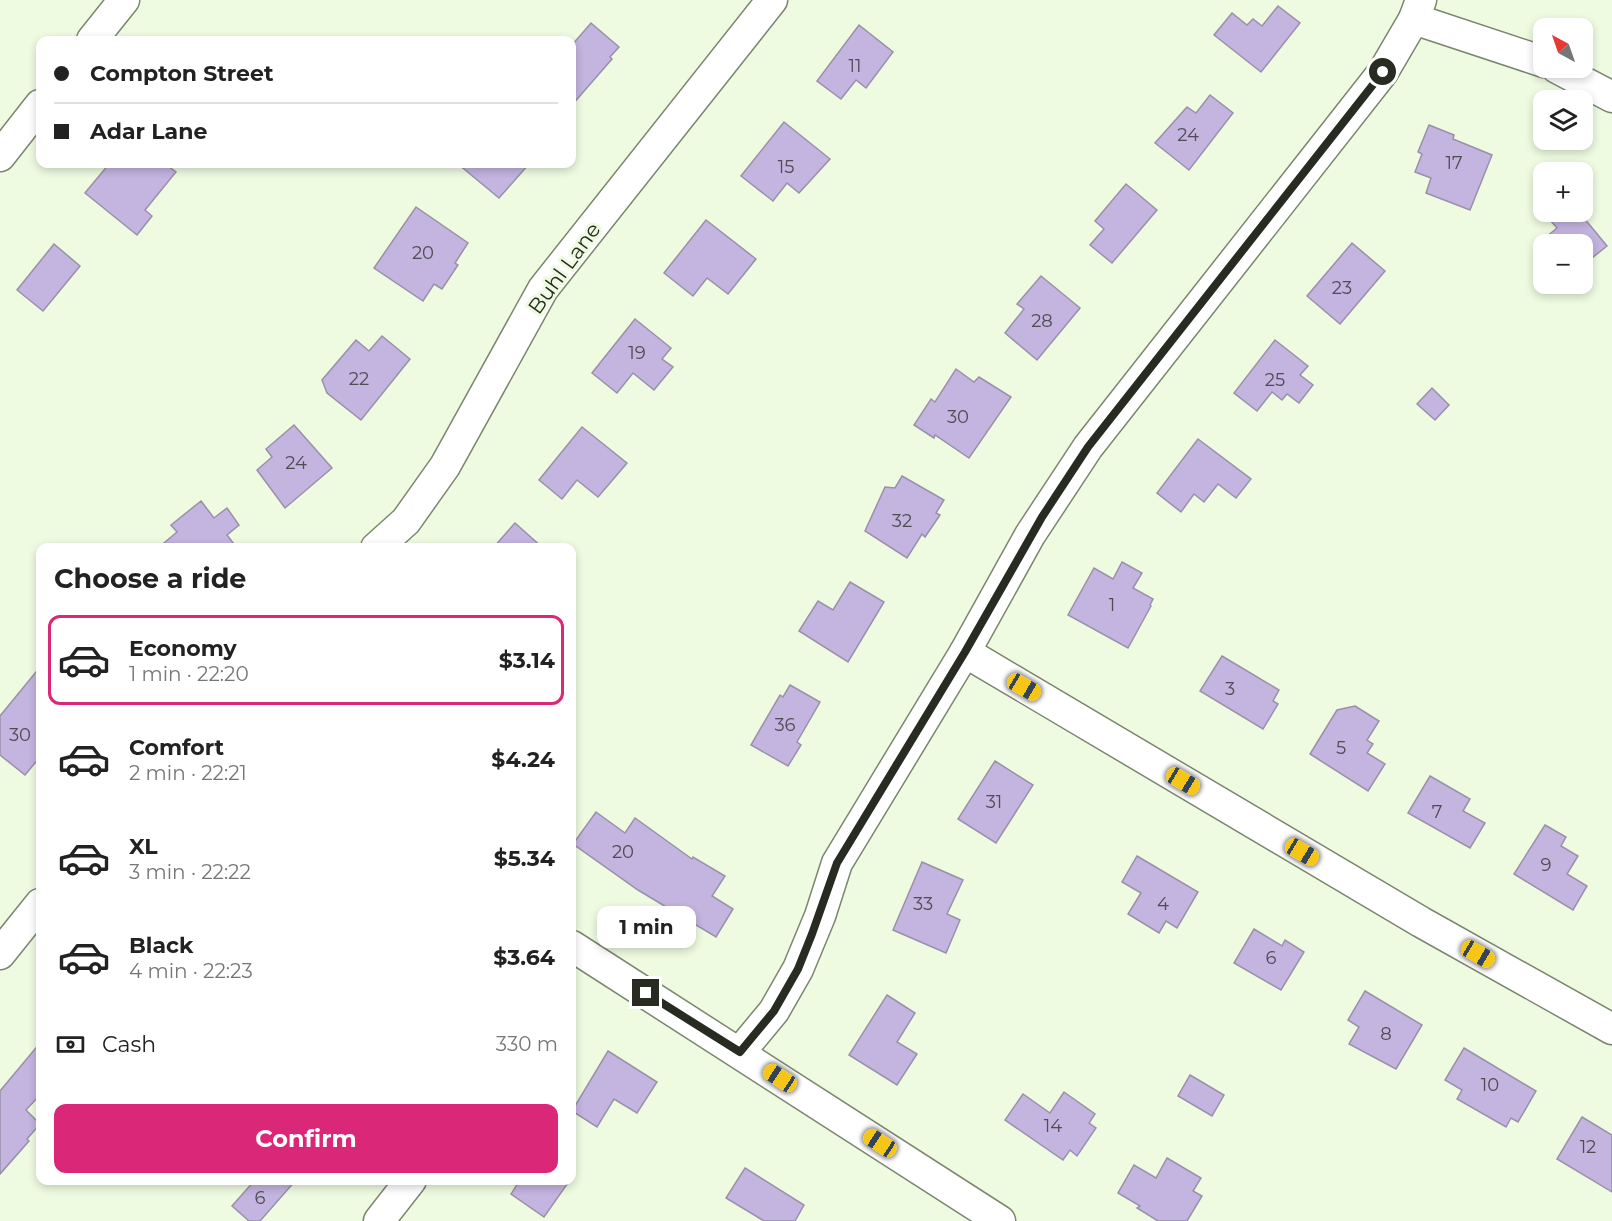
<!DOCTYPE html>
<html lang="en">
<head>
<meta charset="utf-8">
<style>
	:root { --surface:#fff; --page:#f2f2f2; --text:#222; --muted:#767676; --line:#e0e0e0; --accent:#db2777 }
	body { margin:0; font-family:Montserrat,sans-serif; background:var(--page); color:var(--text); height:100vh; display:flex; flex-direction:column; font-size:22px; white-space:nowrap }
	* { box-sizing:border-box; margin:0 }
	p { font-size:20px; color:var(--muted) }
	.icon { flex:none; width:33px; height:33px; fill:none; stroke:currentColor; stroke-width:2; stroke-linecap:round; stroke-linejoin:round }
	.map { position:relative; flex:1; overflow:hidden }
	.drawer { position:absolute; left:36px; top:543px; width:540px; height:642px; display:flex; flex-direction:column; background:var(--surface); border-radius:12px; box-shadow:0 3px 9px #0003 }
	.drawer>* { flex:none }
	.hud { position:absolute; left:36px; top:36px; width:540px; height:132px; border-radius:12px; box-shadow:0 3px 9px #0003; display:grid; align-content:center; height:132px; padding:0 18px; background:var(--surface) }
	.needle { width:39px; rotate:320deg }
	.buttons { position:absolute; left:1533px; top:18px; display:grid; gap:12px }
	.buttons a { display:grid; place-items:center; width:60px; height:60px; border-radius:12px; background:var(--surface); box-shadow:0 3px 9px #0003; font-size:30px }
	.end { position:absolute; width:27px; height:27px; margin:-14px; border:8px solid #272b22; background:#fff; box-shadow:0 0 0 3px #fff }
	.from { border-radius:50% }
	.bubble { position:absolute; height:42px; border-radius:12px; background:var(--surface); box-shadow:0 3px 9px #0003; font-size:20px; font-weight:700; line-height:42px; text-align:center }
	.car { position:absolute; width:18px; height:36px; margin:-18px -9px; border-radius:8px; box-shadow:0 0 4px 2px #0007; background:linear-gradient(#f5c518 24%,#345 0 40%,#f5c518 0 76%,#345 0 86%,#f5c518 0) }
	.hud b { display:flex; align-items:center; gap:21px; height:57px; font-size:22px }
	.hud b+b { border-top:2px solid var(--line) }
	.hud i { width:15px; height:15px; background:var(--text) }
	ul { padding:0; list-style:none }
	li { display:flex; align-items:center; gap:18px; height:90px; margin:0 12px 9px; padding:0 6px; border:3px solid transparent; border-radius:12px }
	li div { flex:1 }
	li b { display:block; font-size:22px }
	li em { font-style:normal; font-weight:700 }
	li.current { border-color:var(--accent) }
	li>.icon { width:54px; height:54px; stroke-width:1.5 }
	h2 { padding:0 18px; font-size:27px; line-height:72px }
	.pay { display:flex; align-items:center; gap:15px; height:66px; padding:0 18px; font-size:22px }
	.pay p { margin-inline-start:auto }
	.cta { display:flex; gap:12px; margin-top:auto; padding:12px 18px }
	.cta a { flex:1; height:69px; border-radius:12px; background:var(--accent); color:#fff; font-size:24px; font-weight:700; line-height:69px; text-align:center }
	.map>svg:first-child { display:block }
</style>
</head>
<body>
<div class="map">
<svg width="1612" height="1221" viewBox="0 0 1612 1221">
	<rect width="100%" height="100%" fill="#eefbe1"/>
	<!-- building -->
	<g fill="#c3b4e0" stroke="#9991a9" stroke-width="1.5">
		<polygon points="1278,6 1300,23 1261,72 1214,35 1232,13 1247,25 1253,19 1262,26"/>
		<polygon points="591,23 619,47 610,57 612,59 572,105 572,45"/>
		<polygon points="859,25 893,52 866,88 856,80 841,99 817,81"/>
		<polygon points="1210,95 1233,113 1189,170 1155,143 1187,107 1196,113"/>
		<polygon points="784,122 830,159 799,193 787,183 773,201 741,176"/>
		<polygon points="1429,125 1454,135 1453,139 1492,155 1470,210 1426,193 1431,178 1415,172 1422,154 1418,152"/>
		<polygon points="109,164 165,164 176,172 145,210 152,216 137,235 85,193"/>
		<polygon points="458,164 529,164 499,198"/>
		<polygon points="1126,184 1157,210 1112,263 1090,245 1104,229 1095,221"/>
		<polygon points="416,207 468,243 455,263 458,265 442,289 434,284 423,301 374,268"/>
		<polygon points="1543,212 1579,212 1607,246 1582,266 1582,244 1544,244 1544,257 1535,246 1557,228"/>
		<polygon points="706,220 756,259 728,294 707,278 693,296 664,273"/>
		<polygon points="1352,243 1385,271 1340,324 1307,296"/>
		<polygon points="54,244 80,266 43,311 17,290"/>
		<polygon points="1041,276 1080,308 1037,360 1005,333 1024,309 1017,304"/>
		<polygon points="635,319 671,348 662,359 673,367 654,390 633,373 617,393 592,373"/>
		<polygon points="382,336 410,359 361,420 327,393 322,380 356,340 369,351"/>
		<polygon points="1275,340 1308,366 1300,375 1313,385 1299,403 1287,394 1282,400 1272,392 1257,411 1234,393"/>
		<polygon points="956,369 974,382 979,377 1011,397 969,458 935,435 934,438 914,425 931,399 935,402"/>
		<polygon points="1432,388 1449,405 1435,420 1417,404"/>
		<polygon points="294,425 332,468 285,508 257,470 272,457 266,449"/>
		<polygon points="582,427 627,463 598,497 577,480 562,499 539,480"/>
		<polygon points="1198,439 1251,479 1236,498 1218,484 1204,502 1194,494 1181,512 1157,493"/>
		<polygon points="902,476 944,500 936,513 940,515 925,537 922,534 907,558 865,531 885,487 895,488"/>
		<polygon points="201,501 214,518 227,508 239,525 227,535 237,548 158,548 177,532 171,525"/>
		<polygon points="515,523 543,548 493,548"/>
		<polygon points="1122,562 1142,573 1133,588 1153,599 1150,605 1151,606 1128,648 1068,615 1094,568 1113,579"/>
		<polygon points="850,582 884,602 848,662 799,631 818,601 833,610"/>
		<polygon points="1222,656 1279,690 1273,701 1278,704 1263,729 1200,691"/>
		<polygon points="40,667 40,757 25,775 0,755 0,716"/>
		<polygon points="790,685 820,702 797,742 801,745 788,766 751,745 780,695 783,697"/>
		<polygon points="1355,706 1379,721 1367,740 1373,744 1367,753 1385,764 1368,791 1310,754 1337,710"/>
		<polygon points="995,761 1033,785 996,843 958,819"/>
		<polygon points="1430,776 1470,799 1463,811 1485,823 1470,848 1408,813"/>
		<polygon points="596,812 625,833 635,818 692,859 693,857 725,876 712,896 733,909 716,937 638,890 573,844"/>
		<polygon points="1545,825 1566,837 1561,846 1578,856 1567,874 1587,886 1573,910 1514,874"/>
		<polygon points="1137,856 1198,892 1177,928 1166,921 1159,933 1128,914 1141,893 1122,882"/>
		<polygon points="922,862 963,880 947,914 960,920 946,953 893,930"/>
		<polygon points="1254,929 1282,946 1285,940 1304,952 1281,990 1234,963"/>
		<polygon points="1365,991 1422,1025 1396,1069 1349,1044 1359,1027 1348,1020"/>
		<polygon points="887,995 915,1013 897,1042 917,1054 897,1085 849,1055"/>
		<polygon points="40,1043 40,1095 26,1110 40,1124 27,1139 29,1141 0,1174 0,1091"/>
		<polygon points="1464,1048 1536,1091 1518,1122 1511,1118 1506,1127 1457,1099 1462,1090 1445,1080"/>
		<polygon points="608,1051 657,1082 637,1113 614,1099 597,1127 572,1111"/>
		<polygon points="1190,1075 1224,1095 1212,1116 1178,1096"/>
		<polygon points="1064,1092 1095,1114 1089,1123 1096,1128 1077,1156 1070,1150 1063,1160 1005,1120 1023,1094 1050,1113"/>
		<polygon points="1582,1117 1612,1135 1612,1192 1557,1159"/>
		<polygon points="1167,1158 1201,1178 1193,1191 1202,1196 1187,1221 1158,1221 1137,1208 1140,1206 1118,1193 1134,1165 1156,1178"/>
		<polygon points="745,1168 804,1205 795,1221 764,1221 726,1198"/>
		<polygon points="255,1180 296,1180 260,1221 249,1221 232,1206"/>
		<polygon points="520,1180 570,1180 544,1217 511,1194"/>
	</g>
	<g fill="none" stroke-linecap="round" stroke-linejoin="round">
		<!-- minor casing -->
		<g stroke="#7b866f" stroke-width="33">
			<g id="minor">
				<polyline points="1414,19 1544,62"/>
				<polyline points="92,40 124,0"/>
				<polyline points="1557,68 1612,97"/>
				<polyline points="0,156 40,105"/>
				<polyline points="376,548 406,521 445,466 543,289 772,0"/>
				<polyline points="965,652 1421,922 1612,1029"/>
				<polyline points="572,946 1000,1221"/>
				<polyline points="0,954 40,904"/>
				<polyline points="740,1052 774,1011 798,969 820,916 837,863 965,652 1030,535 1088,447 1383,72 1414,19 1421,0"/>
				<polyline points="379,1221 411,1180"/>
			</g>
		</g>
		<!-- minor -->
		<use href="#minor" stroke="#fff" stroke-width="30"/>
	</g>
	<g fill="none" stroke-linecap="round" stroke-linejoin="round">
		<!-- route -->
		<polyline stroke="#272b22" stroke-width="8" points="646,993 740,1052 774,1011 798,969 812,934 837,863 965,652 1042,517 1088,447 1383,72"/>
	</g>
	<g text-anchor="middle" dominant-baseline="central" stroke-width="6" stroke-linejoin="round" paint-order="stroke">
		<!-- number labels -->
		<g font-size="18" fill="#4e4d52">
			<text x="855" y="66">11</text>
			<text x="1188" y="135">24</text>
			<text x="1454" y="163">17</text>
			<text x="786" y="167">15</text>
			<text x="423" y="253">20</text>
			<text x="1342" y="288">23</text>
			<text x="1042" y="321">28</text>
			<text x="637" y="353">19</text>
			<text x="359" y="379">22</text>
			<text x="1275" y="380">25</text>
			<text x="958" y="417">30</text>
			<text x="296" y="463">24</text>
			<text x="902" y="521">32</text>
			<text x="1112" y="605">1</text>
			<text x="1230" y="689">3</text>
			<text x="785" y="725">36</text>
			<text x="20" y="735">30</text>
			<text x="1341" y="748">5</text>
			<text x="994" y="802">31</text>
			<text x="1437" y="812">7</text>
			<text x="623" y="852">20</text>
			<text x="1546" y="865">9</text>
			<text x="923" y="904">33</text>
			<text x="1163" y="904">4</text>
			<text x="1271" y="958">6</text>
			<text x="1386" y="1034">8</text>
			<text x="1490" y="1085">10</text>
			<text x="1053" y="1126">14</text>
			<text x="1588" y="1147">12</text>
			<text x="260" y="1198">6</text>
		</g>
		<!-- street labels -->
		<g font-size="21" fill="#272b22" stroke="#eefbe1">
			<text transform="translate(564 268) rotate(-54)">Buhl Lane</text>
		</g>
	</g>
</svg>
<div class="buttons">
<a><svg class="needle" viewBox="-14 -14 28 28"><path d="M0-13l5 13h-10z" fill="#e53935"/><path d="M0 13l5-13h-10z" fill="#767676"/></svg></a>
<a><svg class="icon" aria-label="layers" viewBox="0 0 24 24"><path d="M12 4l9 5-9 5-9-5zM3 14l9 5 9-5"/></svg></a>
<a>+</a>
<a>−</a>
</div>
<i class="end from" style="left:1383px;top:72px"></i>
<i class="end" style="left:646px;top:993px"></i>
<div class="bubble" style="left:597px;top:906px;width:99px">1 min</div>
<i class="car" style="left:1024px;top:687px;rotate:120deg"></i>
<i class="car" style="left:1183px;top:781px;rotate:121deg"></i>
<i class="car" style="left:1302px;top:852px;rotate:121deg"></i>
<i class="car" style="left:1478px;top:954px;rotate:120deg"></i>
<i class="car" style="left:780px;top:1078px;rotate:303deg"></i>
<i class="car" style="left:880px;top:1143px;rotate:303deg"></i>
<div class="hud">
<b><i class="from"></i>Compton Street</b>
<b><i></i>Adar Lane</b>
</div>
<section class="drawer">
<h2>Choose a ride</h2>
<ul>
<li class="current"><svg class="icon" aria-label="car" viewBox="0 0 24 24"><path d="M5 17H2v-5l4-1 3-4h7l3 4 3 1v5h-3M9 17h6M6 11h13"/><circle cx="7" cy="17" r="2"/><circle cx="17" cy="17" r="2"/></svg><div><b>Economy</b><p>1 min · 22:20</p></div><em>$3.14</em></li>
<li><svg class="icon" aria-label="car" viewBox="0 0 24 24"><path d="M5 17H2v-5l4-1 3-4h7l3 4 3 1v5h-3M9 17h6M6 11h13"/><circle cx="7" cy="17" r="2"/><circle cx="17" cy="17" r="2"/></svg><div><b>Comfort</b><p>2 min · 22:21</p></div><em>$4.24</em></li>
<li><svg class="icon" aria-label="car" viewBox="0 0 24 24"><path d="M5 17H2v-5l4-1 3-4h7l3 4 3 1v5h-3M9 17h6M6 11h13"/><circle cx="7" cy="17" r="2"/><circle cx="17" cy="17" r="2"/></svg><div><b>XL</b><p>3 min · 22:22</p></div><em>$5.34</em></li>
<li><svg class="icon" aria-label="car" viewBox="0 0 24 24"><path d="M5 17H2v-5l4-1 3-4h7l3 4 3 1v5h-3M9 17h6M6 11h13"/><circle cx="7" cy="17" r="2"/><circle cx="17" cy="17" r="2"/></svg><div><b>Black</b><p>4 min · 22:23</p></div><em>$3.64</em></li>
</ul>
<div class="pay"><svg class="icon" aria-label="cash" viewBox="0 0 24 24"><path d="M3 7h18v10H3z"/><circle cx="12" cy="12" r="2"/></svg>Cash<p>330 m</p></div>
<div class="cta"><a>Confirm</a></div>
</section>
</div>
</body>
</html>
